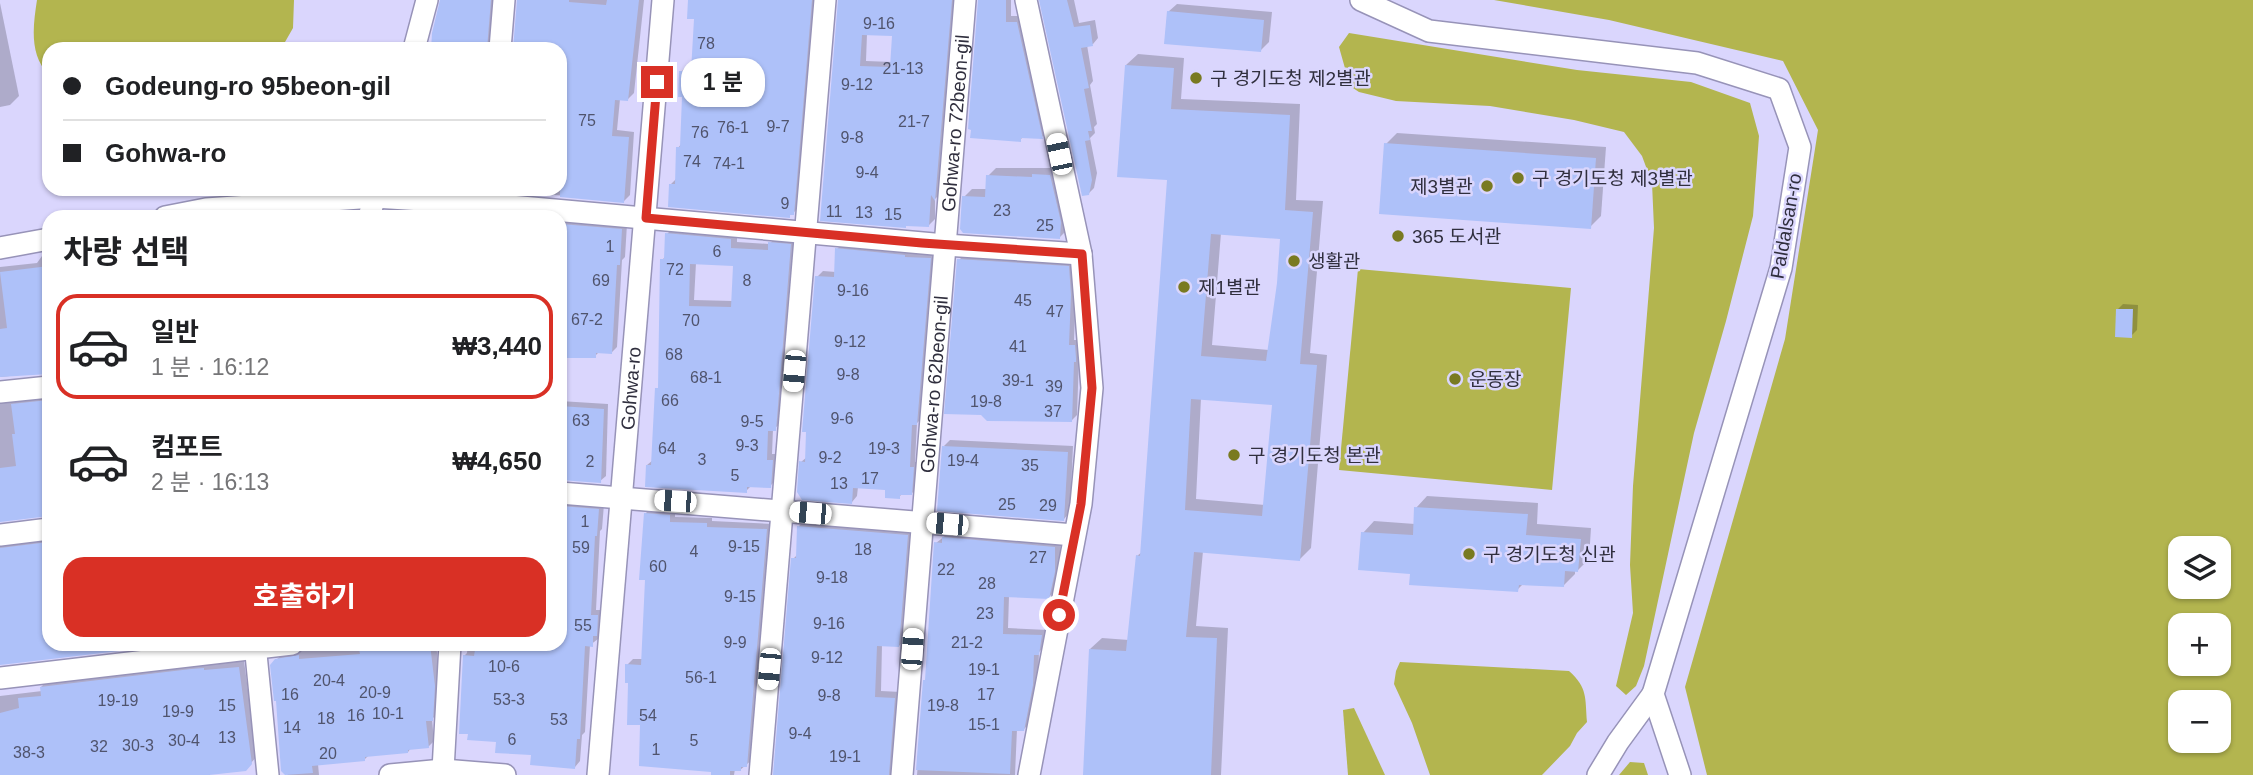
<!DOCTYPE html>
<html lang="ko">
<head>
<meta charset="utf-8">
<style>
	:root { --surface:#fff; --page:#f6f6f6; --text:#202124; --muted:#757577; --line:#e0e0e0; --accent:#d93025 }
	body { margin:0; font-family:Helvetica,"Noto Sans KR",sans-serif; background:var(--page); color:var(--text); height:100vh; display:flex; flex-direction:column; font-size:26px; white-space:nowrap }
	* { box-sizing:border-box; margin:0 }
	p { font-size:23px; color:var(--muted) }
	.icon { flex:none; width:38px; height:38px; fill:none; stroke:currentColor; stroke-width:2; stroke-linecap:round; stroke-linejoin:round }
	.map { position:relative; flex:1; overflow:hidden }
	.panel { position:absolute; left:42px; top:210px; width:525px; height:441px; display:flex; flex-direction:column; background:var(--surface); border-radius:21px; box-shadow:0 2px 5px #0004 }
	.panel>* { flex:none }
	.hud { position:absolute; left:42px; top:42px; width:525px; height:154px; border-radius:21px; box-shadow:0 2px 5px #0004; display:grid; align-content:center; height:154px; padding:0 21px; background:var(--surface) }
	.fabs { position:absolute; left:2168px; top:536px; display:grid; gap:14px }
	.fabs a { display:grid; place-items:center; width:63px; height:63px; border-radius:14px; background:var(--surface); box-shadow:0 2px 5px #0004; font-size:35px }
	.end { position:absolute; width:32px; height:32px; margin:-16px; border:9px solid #d93025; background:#fff; box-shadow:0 0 0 4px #fff }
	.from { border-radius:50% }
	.bubble { position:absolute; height:49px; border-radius:21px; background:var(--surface); box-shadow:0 2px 5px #0004; font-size:23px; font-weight:700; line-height:49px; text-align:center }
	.car { position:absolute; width:21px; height:42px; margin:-21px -10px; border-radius:9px; box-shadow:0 0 5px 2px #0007; background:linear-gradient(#fff 24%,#345 0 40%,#fff 0 76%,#345 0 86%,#fff 0) }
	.hud b { display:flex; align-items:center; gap:24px; height:66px; font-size:26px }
	.hud b+b { border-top:2px solid var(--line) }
	.hud i { width:18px; height:18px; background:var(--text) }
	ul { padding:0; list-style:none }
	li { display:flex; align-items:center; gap:21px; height:105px; margin:0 14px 10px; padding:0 7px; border:4px solid transparent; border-radius:21px }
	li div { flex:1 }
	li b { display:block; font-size:26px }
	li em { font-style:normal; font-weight:700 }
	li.selected { border-color:var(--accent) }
	li>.icon { width:63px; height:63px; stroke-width:1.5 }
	h2 { padding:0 21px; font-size:32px; line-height:84px }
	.cta { display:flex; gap:14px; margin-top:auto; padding:14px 21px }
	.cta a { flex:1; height:80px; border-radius:21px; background:var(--accent); color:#fff; font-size:28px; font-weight:700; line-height:80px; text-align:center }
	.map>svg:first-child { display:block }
</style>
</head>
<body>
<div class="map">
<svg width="2253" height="775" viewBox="0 0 2253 775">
	<rect width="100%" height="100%" fill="#dad6fd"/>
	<!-- green -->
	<g fill="#b3b54f" fill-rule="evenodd">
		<path d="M 37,0 L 294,0 L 293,28 L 281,49 L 49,49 L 49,75 C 29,55 33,26 37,0 Z"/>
		<path d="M 1494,0 L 2253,0 L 2253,775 L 1707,775 L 1685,687 L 1785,339 L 1818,130 L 1783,61 L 1609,20 ZM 2180,548 L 2219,548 L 2219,586 L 2180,586 ZM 2180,625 L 2219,625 L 2219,663 L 2180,663 ZM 2180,702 L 2219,702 L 2219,740 L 2180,740 Z"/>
		<polygon points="1349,33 1577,70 1691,82 1750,103 1759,136 1753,216 1726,321 1694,433 1644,666 1636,686 1626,695 1616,686 1633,613 1630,565 1633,486 1654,228 1652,183 1642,156 1624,132 1574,120 1490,106 1396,101 1359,92 1350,86 1339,47"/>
		<polygon points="1358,269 1571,288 1552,490 1339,470"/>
		<path d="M 1400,662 L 1569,671 C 1588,688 1585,698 1587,722 L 1577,733 L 1570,746 L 1542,775 L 1430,775 L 1412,723 L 1394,684 L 1396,671 Z"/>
		<polygon points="1354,708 1385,775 1348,775 1343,710"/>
		<polygon points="1630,762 1644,763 1648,775 1619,775"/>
	</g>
	<!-- shadow -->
	<g fill="#0003" fill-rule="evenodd">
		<polygon points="441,0 496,0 496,49 432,49"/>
		<polygon points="519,0 644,0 634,93 628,99 620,99 617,130 634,132 630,195 624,201 507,191 507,189 560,189 560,49 515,49"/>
		<polygon points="690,0 817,0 799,208 789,216 671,184 677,178 678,148 682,143 684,95 681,72 687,66 693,66 695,17"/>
		<path d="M 840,0 L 957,0 L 941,193 L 935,199 L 935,219 L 929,225 L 908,224 ZM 867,34 L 893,35 L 892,62 L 866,61 Z"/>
		<polygon points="980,0 1011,0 1011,16 1023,16 1048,132 1042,137 1024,136 1020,140"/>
		<polygon points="1045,0 1074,0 1079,23 1095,20 1098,38 1093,44 1087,45 1093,81 1090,85 1097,124 1094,127 1095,133 1090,138 1097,173 1094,188 1089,193"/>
		<polygon points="0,3 19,96 10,105 0,107"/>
		<polygon points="1177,4 1272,12 1269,42 1260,51 1168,12"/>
		<path d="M 1138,54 L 1184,58 L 1181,99 L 1300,104 L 1296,200 L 1323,201 L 1310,353 L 1327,355 L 1311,548 L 1300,559 L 1203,551 L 1196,626 L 1228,628 L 1221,775 L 1084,775 L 1090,649 L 1102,638 L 1129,640 L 1137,556 L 1142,552 L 1169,179 L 1126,65 ZM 1221,233 L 1281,237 L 1279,283 L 1269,350 L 1212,345 ZM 1201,398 L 1274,404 L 1265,505 L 1196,499 Z"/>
		<polygon points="1397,133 1606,147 1601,216 1590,227 1386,144"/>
		<polygon points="996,168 1058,168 1067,230 1059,238 964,197 972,189 987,189 988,176"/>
		<polygon points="400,206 474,211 479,217 394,217 394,212"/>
		<polygon points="354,207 361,217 282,217"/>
		<polygon points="560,219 627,224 625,257 622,260 617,347 612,352 599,352 595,356 560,356"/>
		<path d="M 674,227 L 737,233 L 737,242 L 769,244 L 777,237 L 797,238 L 782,423 L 773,429 L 772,454 L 779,454 L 777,479 L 770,486 L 752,485 L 746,491 L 647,465 L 653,460 L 657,389 L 660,386 L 662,260 L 666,256 L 667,234 ZM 696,263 L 735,264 L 733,301 L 694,300 Z"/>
		<polygon points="843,243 936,253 922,418 917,423 915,462 919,462 917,488 911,494 903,493 899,497 887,488 858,487 857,496 852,502 801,462 807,457 817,277 823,271 836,272 837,249"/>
		<polygon points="965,254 1074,261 1076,288 1074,340 1081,340 1081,354 1079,357 1077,415 1071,421 959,260"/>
		<polygon points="49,255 49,372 0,377 0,267 37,263 42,256"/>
		<polygon points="2123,304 2138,305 2137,330 2131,336 2117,310"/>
		<polygon points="49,396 49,514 0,520 0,398"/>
		<polygon points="560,401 608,404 606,476 600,481 560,478"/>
		<polygon points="950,440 1073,446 1070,512 1064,519 944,446"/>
		<polygon points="1427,496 1538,503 1537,524 1591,528 1589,559 1578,570 1575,570 1575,574 1563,586 1524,583 1517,590 1412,572 1363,533 1374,521 1415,524 1416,508"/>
		<polygon points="560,499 604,504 602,529 600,531 596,610 603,610 601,628 598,632 598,639 590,645 585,732 582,735 580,761 575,767 498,740 464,656 467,653 468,644 560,644"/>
		<polygon points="650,509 675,510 675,517 712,518 712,521 773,524 753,759 740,770 735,769 734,775 713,775 713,770 642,724 627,665 633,659 643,659 646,578 644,515"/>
		<polygon points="805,520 914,529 905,639 899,646 882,645 881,691 901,692 898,775 775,775 793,559 798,554 799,526"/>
		<polygon points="950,532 1061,541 1060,564 1055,591 1049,597 1009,596 1008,628 1048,630 1044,647 1039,652 1038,678 1030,723 1023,730 1017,729 1015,775 917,775 925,681 926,679 936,543"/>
		<polygon points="49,538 49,644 164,644 0,663 0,541"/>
		<polygon points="306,644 436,644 440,679 438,713 432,719 434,741 428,747 411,748 408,752 369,755 365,759 318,764 319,775 288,775 282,770 276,660 283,654 306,650"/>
		<polygon points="244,661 257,756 251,763 210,773 210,775 0,775 0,696 42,691 41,687 47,681 210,663 210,665"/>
	</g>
	<!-- building -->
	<g fill="#aec1f9" fill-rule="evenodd">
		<polygon points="440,0 491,0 487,49 431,49 432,33"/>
		<polygon points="517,0 569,0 569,2 606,5 607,0 639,0 628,101 615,100 612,136 629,137 624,203 560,197 560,49 513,49"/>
		<polygon points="688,0 812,0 794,215 790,215 790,218 668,207 669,184 675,184 676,147 680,147 682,97 678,97 679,71 691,71 694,19 687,19"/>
		<path d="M 838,0 L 952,0 L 935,201 L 931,195 L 929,227 L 906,226 L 906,228 L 820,221 ZM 862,35 L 892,36 L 890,67 L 860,66 Z"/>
		<polygon points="978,0 1006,0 1006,22 1017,22 1043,139 1021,138 1021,142 970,138 971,130 968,129"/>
		<polygon points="1039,0 1067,0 1074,27 1090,25 1093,46 1081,48 1089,88 1084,89 1092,131 1088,131 1090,140 1085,141 1092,180 1089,195 1082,196"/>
		<polygon points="1167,11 1264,20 1261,52 1164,44"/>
		<path d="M 1125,65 L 1174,68 L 1171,109 L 1290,115 L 1285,210 L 1313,212 L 1300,364 L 1317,365 L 1300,561 L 1194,552 L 1186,637 L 1217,638 L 1211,775 L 1083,775 L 1089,649 L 1126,651 L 1136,555 L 1140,556 L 1167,180 L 1117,177 ZM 1211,234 L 1280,239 L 1277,283 L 1266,361 L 1201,356 ZM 1191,399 L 1272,405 L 1262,516 L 1185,510 Z"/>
		<polygon points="1384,143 1596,158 1591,229 1379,214"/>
		<polygon points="1032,174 1050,175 1061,222 1060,239 963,233 960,229 962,196 985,197 986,175 1032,177"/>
		<polygon points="561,224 622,229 620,265 617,265 612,354 596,353 596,358 560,358"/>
		<path d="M 665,233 L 731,239 L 731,248 L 768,250 L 768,242 L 791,244 L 776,431 L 768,431 L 767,460 L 773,460 L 771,488 L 747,487 L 747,493 L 645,487 L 646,465 L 651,465 L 655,388 L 658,388 L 660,259 L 664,259 ZM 690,264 L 733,266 L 731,307 L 689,306 Z"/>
		<polygon points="835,248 905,255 905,257 931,258 917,425 912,425 910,467 914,467 912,495 900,495 900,499 885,498 885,490 853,488 852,504 802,500 797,492 799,461 805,462 806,432 802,432 815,276 834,277"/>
		<polygon points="957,259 1069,266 1071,295 1069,345 1075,345 1076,358 1076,362 1074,362 1072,422 987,421 981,415 944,414"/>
		<polygon points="49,266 49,374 0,377 0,329 7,328 0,272"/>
		<polygon points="2116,309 2133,309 2132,338 2115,337"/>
		<polygon points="49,400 49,516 0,522 0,468 16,466 12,434 15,434 11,404"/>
		<polygon points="560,406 604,409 601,483 560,480"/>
		<polygon points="942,446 1068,452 1064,521 937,511"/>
		<polygon points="560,506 599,509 597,536 595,536 591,615 598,615 597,636 593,636 593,647 585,646 580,739 577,739 575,769 530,765 531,755 495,753 496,742 467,740 468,734 459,734 463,655 474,656 476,644 560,644"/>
		<polygon points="1414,507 1528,514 1526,535 1581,539 1578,572 1565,571 1564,587 1519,585 1518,592 1409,585 1410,574 1358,570 1361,532 1413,535"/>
		<polygon points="644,513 670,515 670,522 707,523 707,527 767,529 747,767 741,767 741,771 730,771 730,775 711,775 711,772 639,766 640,725 627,725 628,683 625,683 625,664 641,665 645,580 639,580"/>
		<polygon points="797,526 908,535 899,647 877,646 875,697 895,698 889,775 773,775 791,558 796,558"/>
		<polygon points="942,537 1055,547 1055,572 1049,599 1004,597 1003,634 1042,635 1039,655 1034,655 1033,685 1024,731 1012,731 1010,774 916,770 923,680 925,680 934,542 942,543"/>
		<polygon points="49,542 49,644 179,644 0,665 0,548"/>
		<polygon points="396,644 430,644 435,686 433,721 426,721 429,748 408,750 408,753 365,757 365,761 312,766 313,773 285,775 281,771 276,701 274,701 270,665 275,659 299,655 299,659 360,654 359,649 396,646"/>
		<polygon points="239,667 252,764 246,771 209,775 0,775 0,713 19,708 18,698 41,696 40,687 191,669 204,668 204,670"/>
	</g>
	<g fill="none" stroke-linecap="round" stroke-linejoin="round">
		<!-- minor casing -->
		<g stroke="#9793b8" stroke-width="24">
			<g id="minor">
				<polyline points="1026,0 1081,254 1092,388 1081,504 1029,775"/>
				<polyline points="1361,0 1429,31 1697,63 1779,89 1800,147 1781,268 1653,694 1680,775"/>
				<polyline points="414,49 427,0"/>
				<polyline points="500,49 504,0"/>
				<polyline points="165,217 206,209 374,197 487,204 945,245 1081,254"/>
				<polyline points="369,217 377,189"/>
				<polyline points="0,248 49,239"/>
				<polyline points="0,392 49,387"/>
				<polyline points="560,493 1074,535"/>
				<polyline points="0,535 49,529"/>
				<polyline points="255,644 268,775"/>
				<polyline points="0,678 292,644"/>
				<polyline points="443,770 450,644"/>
				<polyline points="390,775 443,770 505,775"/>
				<path id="s1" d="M 598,775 L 663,0"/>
				<polyline points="760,775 825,0"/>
				<path id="s2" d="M 902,775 L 965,0"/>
				<polyline points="1598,775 1618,742 1653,694"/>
			</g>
		</g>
		<!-- minor -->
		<use href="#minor" stroke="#fff" stroke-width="21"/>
	</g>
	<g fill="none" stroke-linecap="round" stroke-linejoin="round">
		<!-- route -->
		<polyline stroke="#d93025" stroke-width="9" points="657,82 646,218 922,243 1082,254 1092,388 1081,504 1059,615"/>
	</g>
	<!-- markers -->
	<g fill="#797a21" stroke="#dad6fd" stroke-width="2.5">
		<circle cx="1196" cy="78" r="7"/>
		<circle cx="1518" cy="178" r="7"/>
		<circle cx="1487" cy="186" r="7"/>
		<circle cx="1398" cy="236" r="7"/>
		<circle cx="1294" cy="261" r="7"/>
		<circle cx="1184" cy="287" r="7"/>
		<circle cx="1455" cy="379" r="7"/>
		<circle cx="1234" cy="455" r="7"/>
		<circle cx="1469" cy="554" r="7"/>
	</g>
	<g text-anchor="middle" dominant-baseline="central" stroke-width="5" stroke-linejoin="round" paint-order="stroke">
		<!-- number labels -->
		<g font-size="16" fill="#50546d">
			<text x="879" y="23">9-16</text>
			<text x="706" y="43">78</text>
			<text x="903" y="68">21-13</text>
			<text x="857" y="84">9-12</text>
			<text x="587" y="120">75</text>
			<text x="914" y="121">21-7</text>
			<text x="778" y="126">9-7</text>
			<text x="733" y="127">76-1</text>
			<text x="700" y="132">76</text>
			<text x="852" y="137">9-8</text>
			<text x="692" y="161">74</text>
			<text x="729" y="163">74-1</text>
			<text x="867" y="172">9-4</text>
			<text x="785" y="203">9</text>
			<text x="1002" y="210">23</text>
			<text x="834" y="211">11</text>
			<text x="864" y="212">13</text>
			<text x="893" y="214">15</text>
			<text x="1045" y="225">25</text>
			<text x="610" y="246">1</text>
			<text x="717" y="251">6</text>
			<text x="675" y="269">72</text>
			<text x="601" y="280">69</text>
			<text x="747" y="280">8</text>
			<text x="853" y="290">9-16</text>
			<text x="1023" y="300">45</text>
			<text x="1055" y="311">47</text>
			<text x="587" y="319">67-2</text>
			<text x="691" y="320">70</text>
			<text x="850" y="341">9-12</text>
			<text x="1018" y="346">41</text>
			<text x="674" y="354">68</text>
			<text x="848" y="374">9-8</text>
			<text x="706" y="377">68-1</text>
			<text x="1018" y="380">39-1</text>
			<text x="1054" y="386">39</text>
			<text x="670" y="400">66</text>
			<text x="986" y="401">19-8</text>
			<text x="1053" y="411">37</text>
			<text x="842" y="418">9-6</text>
			<text x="581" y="420">63</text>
			<text x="752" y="421">9-5</text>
			<text x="747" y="445">9-3</text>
			<text x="667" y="448">64</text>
			<text x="884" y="448">19-3</text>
			<text x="830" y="457">9-2</text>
			<text x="702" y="459">3</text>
			<text x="963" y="460">19-4</text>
			<text x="590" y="461">2</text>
			<text x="1030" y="465">35</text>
			<text x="735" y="475">5</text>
			<text x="870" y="478">17</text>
			<text x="839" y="483">13</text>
			<text x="1007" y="504">25</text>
			<text x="1048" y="505">29</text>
			<text x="585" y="521">1</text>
			<text x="744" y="546">9-15</text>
			<text x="581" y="547">59</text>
			<text x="863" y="549">18</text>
			<text x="694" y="551">4</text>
			<text x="1038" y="557">27</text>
			<text x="658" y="566">60</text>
			<text x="946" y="569">22</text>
			<text x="832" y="577">9-18</text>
			<text x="987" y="583">28</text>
			<text x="740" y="596">9-15</text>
			<text x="985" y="613">23</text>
			<text x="829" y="623">9-16</text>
			<text x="583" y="625">55</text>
			<text x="735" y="642">9-9</text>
			<text x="967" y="642">21-2</text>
			<text x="827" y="657">9-12</text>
			<text x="504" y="666">10-6</text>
			<text x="984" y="669">19-1</text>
			<text x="701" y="677">56-1</text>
			<text x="329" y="680">20-4</text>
			<text x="375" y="692">20-9</text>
			<text x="290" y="694">16</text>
			<text x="986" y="694">17</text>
			<text x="829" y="695">9-8</text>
			<text x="509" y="699">53-3</text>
			<text x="118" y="700">19-19</text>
			<text x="227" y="705">15</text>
			<text x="943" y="705">19-8</text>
			<text x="178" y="711">19-9</text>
			<text x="388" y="713">10-1</text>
			<text x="356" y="715">16</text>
			<text x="648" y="715">54</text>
			<text x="326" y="718">18</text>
			<text x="559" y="719">53</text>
			<text x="984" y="724">15-1</text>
			<text x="292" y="727">14</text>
			<text x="800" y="733">9-4</text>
			<text x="227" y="737">13</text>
			<text x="512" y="739">6</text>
			<text x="184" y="740">30-4</text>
			<text x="694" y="740">5</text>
			<text x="138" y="745">30-3</text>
			<text x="99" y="746">32</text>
			<text x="656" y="749">1</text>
			<text x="29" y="752">38-3</text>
			<text x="328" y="753">20</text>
			<text x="845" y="756">19-1</text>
		</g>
		<!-- poi labels -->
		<g font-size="19" fill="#302f3e" stroke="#dad6fd" text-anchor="start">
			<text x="1210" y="78">구 경기도청 제2별관</text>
			<text x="1532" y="178">구 경기도청 제3별관</text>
			<text x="1473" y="186" text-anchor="end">제3별관</text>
			<text x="1412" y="236">365 도서관</text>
			<text x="1308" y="261">생활관</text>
			<text x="1198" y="287">제1별관</text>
			<text x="1469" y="379">운동장</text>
			<text x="1248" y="455">구 경기도청 본관</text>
			<text x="1483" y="554">구 경기도청 신관</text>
		</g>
		<!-- street labels -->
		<g font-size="19" fill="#302f3e" stroke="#dad6fd">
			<text stroke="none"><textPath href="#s2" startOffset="654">Gohwa-ro 72beon-gil</textPath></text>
			<text transform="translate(1786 226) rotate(-80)">Paldalsan-ro</text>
			<text stroke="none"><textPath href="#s2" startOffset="392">Gohwa-ro 62beon-gil</textPath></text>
			<text stroke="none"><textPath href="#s1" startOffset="388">Gohwa-ro</textPath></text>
		</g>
	</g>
</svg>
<div class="fabs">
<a><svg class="icon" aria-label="layers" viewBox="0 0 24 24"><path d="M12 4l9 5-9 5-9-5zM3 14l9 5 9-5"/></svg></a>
<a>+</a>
<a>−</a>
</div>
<i class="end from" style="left:1059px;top:615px"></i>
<i class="end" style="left:657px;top:82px"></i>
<div class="bubble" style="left:681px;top:58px;width:84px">1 분</div>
<i class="car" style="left:1059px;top:154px;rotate:348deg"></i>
<i class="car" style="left:794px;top:371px;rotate:185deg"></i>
<i class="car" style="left:675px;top:501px;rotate:274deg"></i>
<i class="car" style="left:810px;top:513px;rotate:275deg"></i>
<i class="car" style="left:947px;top:524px;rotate:275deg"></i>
<i class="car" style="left:912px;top:649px;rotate:4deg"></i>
<i class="car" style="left:769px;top:669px;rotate:185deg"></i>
<div class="hud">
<b><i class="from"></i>Godeung-ro 95beon-gil</b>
<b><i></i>Gohwa-ro</b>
</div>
<section class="panel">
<h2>차량 선택</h2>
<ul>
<li class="selected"><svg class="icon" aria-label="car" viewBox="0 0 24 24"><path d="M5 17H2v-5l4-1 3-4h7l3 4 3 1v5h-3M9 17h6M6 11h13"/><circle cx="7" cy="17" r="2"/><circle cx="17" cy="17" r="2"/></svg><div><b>일반</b><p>1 분 · 16:12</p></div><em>₩3,440</em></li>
<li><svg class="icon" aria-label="car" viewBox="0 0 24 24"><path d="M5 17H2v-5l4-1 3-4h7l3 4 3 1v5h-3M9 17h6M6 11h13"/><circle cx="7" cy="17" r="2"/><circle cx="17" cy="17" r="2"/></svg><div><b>컴포트</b><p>2 분 · 16:13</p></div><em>₩4,650</em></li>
</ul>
<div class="cta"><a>호출하기</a></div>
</section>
</div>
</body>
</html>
